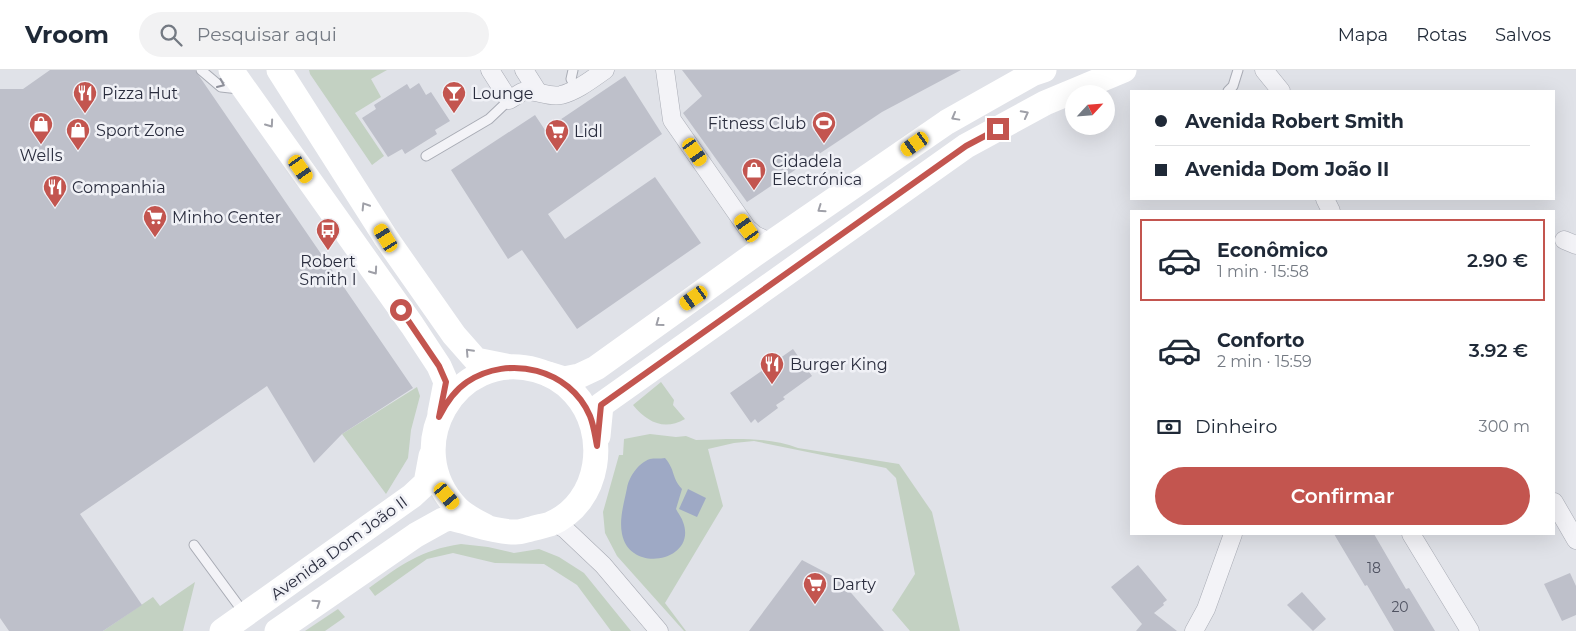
<!DOCTYPE html>
<html lang="pt">
<head>
<meta charset="utf-8">
<style>
	:root { --surface:#fff; --page:#f2f2f3; --text:#1f2937; --muted:#747a83; --line:#e0e1e3; --accent:#c3554f }
	body { margin:0; font-family:Montserrat,sans-serif; background:var(--page); color:var(--text); height:100vh; display:flex; flex-direction:column; font-size:19px; white-space:nowrap }
	* { box-sizing:border-box; margin:0 }
	p { font-size:16px; color:var(--muted) }
	.icon { flex:none; width:28px; height:28px; fill:none; stroke:currentColor; stroke-width:2; stroke-linecap:round; stroke-linejoin:round }
	.map { position:relative; flex:1; overflow:hidden }
	.side { position:absolute; left:1130px; top:140px; width:425px; height:325px; display:flex; flex-direction:column; background:var(--surface); border-radius:0px; box-shadow:0 5px 20px #0002 }
	.side>* { flex:none }
	.guide { position:absolute; left:1130px; top:20px; width:425px; height:110px; border-radius:0px; box-shadow:0 5px 20px #0002; display:grid; align-content:center; height:110px; padding:0 25px; background:var(--surface) }
	.needle { width:32px; rotate:64deg }
	.tools { position:absolute; left:1065px; top:15px; display:grid; gap:10px }
	.tools a { display:grid; place-items:center; width:50px; height:50px; border-radius:50%; background:var(--surface); box-shadow:0 5px 20px #0002; font-size:25px }
	.end { position:absolute; width:22px; height:22px; margin:-11px; border:6px solid #c3554f; background:#fff; box-shadow:0 0 0 2px #fff }
	.from { border-radius:50% }
	.car { position:absolute; width:15px; height:30px; margin:-15px -8px; border-radius:6px; box-shadow:0 0 4px 1px #0007; background:linear-gradient(#f5c518 24%,#345 0 40%,#f5c518 0 76%,#345 0 86%,#f5c518 0) }
	.guide b { display:flex; align-items:center; gap:18px; height:48px; font-size:19px }
	.guide b+b { border-top:1px solid var(--line) }
	.guide i { width:12px; height:12px; background:var(--text) }
	ul { padding:9px 0 0; list-style:none }
	li { display:flex; align-items:center; gap:15px; height:82px; margin:0 10px 8px; padding:0 15px; border:2px solid transparent; border-radius:0px }
	li div { flex:1 }
	li b { display:block; font-size:19px }
	li em { font-style:normal; font-weight:600 }
	li.on { border-color:var(--accent) }
	li>.icon { width:45px; height:45px; stroke-width:1.5 }
	.pay { display:flex; align-items:center; gap:12px; height:55px; padding:0 25px; font-size:19px }
	.pay p { margin-inline-start:auto }
	.button { display:flex; gap:10px; margin-top:auto; padding:10px 25px }
	.button a { flex:1; height:58px; border-radius:30px; background:var(--accent); color:#fff; font-size:20px; font-weight:600; line-height:58px; text-align:center }
	header { display:flex; align-items:center; gap:30px; box-sizing:border-box; height:70px; padding:0 25px; background:var(--surface); border-bottom:1px solid var(--line) }
	header strong { font-size:24px }
	nav { display:flex; gap:28px; margin-inline-start:auto; font-size:18px }
	.search { width:350px; height:45px; background:var(--page); display:flex; align-items:center; gap:12px; box-sizing:border-box; padding:0 18px; border-radius:28px; color:var(--muted); font-size:19px }
	.map>svg:first-child { display:block }
</style>
</head>
<body>
<header>
<strong>Vroom</strong>
<div class="search"><svg class="icon" aria-label="search" viewBox="0 0 24 24"><circle cx="10" cy="10" r="6"/><path d="M15 15l6 6"/></svg>Pesquisar aqui</div>
<nav><a>Mapa</a><a>Rotas</a><a>Salvos</a></nav>
</header>
<div class="map">
<svg width="1576" height="561" viewBox="0 0 1576 561">
	<rect width="100%" height="100%" fill="#e0e2e8"/>
	<!-- green -->
	<g fill="#c3d1c2">
		<polygon points="309,0 387,0 371,9 381,27 355,43 384,86 372,95 310,4"/>
		<path d="M 661,312 L 674,330 L 673,335 L 685,349 C 664,361 647,352 633,335 Z"/>
		<polygon points="417,317 420,326 411,360 408,388 386,424 342,364"/>
		<path d="M 650,364 L 676,367 L 686,366 L 696,370 C 730,369 766,366 798,378 L 899,394 L 932,442 L 960,561 L 910,561 L 892,540 L 915,504 L 896,408 L 886,398 L 754,371 L 734,373 L 708,379 L 723,436 L 665,533 L 686,561 L 684,561 L 617,486 L 605,463 L 603,442 L 619,385 L 623,385 L 624,369 Z"/>
		<path d="M 461,474 L 488,477 L 514,483 L 539,479 L 559,487 L 584,503 L 631,561 L 611,561 L 577,515 L 544,494 L 495,493 L 453,483 L 427,489 L 375,526 L 369,518 C 401,495 420,480 461,474 Z"/>
		<polygon points="195,512 183,561 103,561 153,527 160,536"/>
		<polygon points="338,539 345,547 325,561 305,561"/>
	</g>
	<!-- water -->
	<g fill="#9ea9c5">
		<path d="M 665,388 C 676,401 671,407 682,419 L 676,439 C 678,443 682,448 683,452 C 698,491 630,505 622,464 C 619,449 624,433 627,418 C 629,407 638,393 650,389 C 654,388 660,389 665,388 Z"/>
		<polygon points="688,419 706,428 697,447 679,439"/>
	</g>
	<!-- building -->
	<g fill="#bec0ca">
		<polygon points="50,0 195,0 413,318 342,364 314,393 267,316 80,444 142,535 103,561 9,561 0,548 0,19 23,19"/>
		<polygon points="682,0 961,0 882,42 747,132 683,43 702,26"/>
		<polygon points="625,6 662,64 548,144 565,169 655,107 701,173 577,259 522,180 508,189 451,100 535,45 545,60"/>
		<polygon points="419,13 426,25 431,22 450,51 435,60 437,64 405,84 402,79 388,87 362,48 376,39 374,35 407,14 410,19"/>
		<polygon points="793,279 812,306 783,327 785,329 776,335 778,338 758,353 755,349 751,353 730,323"/>
		<polygon points="1334,464 1374,464 1406,519 1409,518 1435,561 1394,561 1367,515 1365,516"/>
		<polygon points="802,490 840,510 884,561 749,561"/>
		<polygon points="1138,495 1167,530 1163,533 1164,535 1154,543 1177,561 1136,561 1142,554 1111,517"/>
		<polygon points="1570,503 1576,516 1576,545 1562,551 1544,514"/>
		<polygon points="1302,522 1326,549 1313,561 1287,535"/>
	</g>
	<g fill="none" stroke-linecap="round" stroke-linejoin="round">
		<!-- lane casing -->
		<g stroke="#a9acb5" stroke-width="11">
			<g id="lane">
				<polyline points="201,0 221,17 239,19"/>
				<polyline points="573,0 571,9 576,18"/>
				<polyline points="1228,21 1233,16 1238,0"/>
				<polyline points="426,86 489,49 509,30"/>
				<polyline points="194,475 244,543"/>
			</g>
		</g>
		<!-- street casing -->
		<g stroke="#a9acb5" stroke-width="19">
			<g id="street">
				<path d="M 490,0 L 509,30 C 513,28 518,24 522,22 C 534,18 547,28 561,25 C 577,21 592,9 605,0"/>
				<polyline points="524,0 538,22"/>
				<polyline points="665,0 672,50 747,158 755,165 772,173"/>
				<polyline points="1264,0 1281,21"/>
				<polyline points="1325,129 1331,141"/>
				<polyline points="1564,170 1576,175"/>
				<polyline points="1554,432 1576,470"/>
				<polyline points="550,454 558,455 565,459 603,495 659,561"/>
				<polyline points="1411,464 1470,561"/>
				<polyline points="1194,561 1206,539 1233,464"/>
			</g>
		</g>
		<!-- lane -->
		<use href="#lane" stroke="#f3f3f7" stroke-width="9"/>
		<!-- street -->
		<use href="#street" stroke="#f3f3f7" stroke-width="18"/>
		<!-- secondary -->
		<g stroke="#fff" stroke-width="25">
			<polyline points="231,0 412,255 439,296 446,312 440,343"/>
			<polyline points="279,0 386,168 454,265 476,290 506,296"/>
			<polyline points="548,304 564,309 579,306 596,298 755,184 947,52 1032,4 1044,0"/>
			<polyline points="598,366 601,335 966,76 1045,33 1124,0"/>
			<polyline points="222,561 412,426 426,413 431,386"/>
			<path d="M 277,561 L 416,465 L 443,450 L 450,448 C 469,452 497,463 516,462 C 521,462 526,460 531,459 C 537,457 544,456 550,454 C 601,433 610,362 574,323 C 564,312 551,304 536,300 C 455,278 399,378 457,438 C 465,446 475,451 485,456"/>
		</g>
	</g>
	<!-- one-way arrows -->
	<defs><path id="oneway-chevron" d="M-2-3.5L2.5 0L-2 3.5" fill="none" stroke-width="1.6" stroke-linecap="round" stroke-linejoin="round" transform="scale(1.25)"/></defs>
	<use stroke="#8e909a" href="#oneway-chevron" transform="translate(221 14) rotate(24)"/>
	<g stroke="#9fa0a8">
		<use href="#oneway-chevron" transform="translate(1025 44) rotate(-28)"/>
		<use href="#oneway-chevron" transform="translate(955 47) rotate(151)"/>
		<use href="#oneway-chevron" transform="translate(270 54) rotate(55)"/>
		<use href="#oneway-chevron" transform="translate(365 136) rotate(-122)"/>
		<use href="#oneway-chevron" transform="translate(821 139) rotate(145)"/>
		<use href="#oneway-chevron" transform="translate(374 201) rotate(55)"/>
		<use href="#oneway-chevron" transform="translate(659 253) rotate(144)"/>
		<use href="#oneway-chevron" transform="translate(469 282) rotate(-133)"/>
		<use href="#oneway-chevron" transform="translate(317 533) rotate(-34)"/>
	</g>
	<g fill="none" stroke-linecap="round" stroke-linejoin="round">
		<!-- route -->
		<path stroke="#c3554f" stroke-width="6" d="M 401,240 L 439,296 L 446,312 L 439,347 C 446,333 455,320 467,312 C 509,284 570,299 590,346 C 594,356 595,366 597,376 L 601,335 L 966,76 L 998,59"/>
	</g>
	<!-- icons -->
	<defs>
		<g id="restaurant-pin" transform="scale(1.25)"><path d="M0 17L-7.5 6A9.5 9.5 0 1 1 7.5 6Z" fill="#c3554f" stroke="#f0f1f6"/><path d="M-5-6h1v4h1v-4h1v4h1v-4h1v5L-1.5 .5V6h-2V.5L-5-1ZM5-6V6H3V1.5H1.5Q1.5-4 5-6Z" fill="#fff"/></g>
		<g id="bar-pin" transform="scale(1.25)"><path d="M0 17L-7.5 6A9.5 9.5 0 1 1 7.5 6Z" fill="#c3554f" stroke="#f0f1f6"/><path d="M-6-5H6L.8 .8V4.5H3.5V6h-7V4.5H-.8V.8Z" fill="#fff"/></g>
		<g id="stadium-pin" transform="scale(1.25)"><path d="M0 17L-7.5 6A9.5 9.5 0 1 1 7.5 6Z" fill="#c3554f" stroke="#f0f1f6"/><path d="M0-5a6.5 5 0 1 0 0 10a6.5 5 0 1 0 0-10ZM-3.5-1.8h7v3.6h-7Z" fill="#fff"/></g>
		<g id="shop-pin" transform="scale(1.25)"><path d="M0 17L-7.5 6A9.5 9.5 0 1 1 7.5 6Z" fill="#c3554f" stroke="#f0f1f6"/><path d="M-5-2.5h2.3a2.7 3.5 0 0 1 5.4 0H5L5.5 6h-11ZM-1.5-2.5h3a1.5 2.3 0 0 0-3 0Z" fill="#fff"/></g>
		<g id="supermarket-pin" transform="scale(1.25)"><path d="M0 17L-7.5 6A9.5 9.5 0 1 1 7.5 6Z" fill="#c3554f" stroke="#f0f1f6"/><path d="M-6-5.5h2.5l.6 2H6L4.5 2H-2.5L-4.4-4H-6ZM-1.5 3.2a1.3 1.3 0 1 0 .1 0ZM3 3.2a1.3 1.3 0 1 0 .1 0Z" fill="#fff"/></g>
		<g id="bus-pin" transform="scale(1.25)"><path d="M0 17L-7.5 6A9.5 9.5 0 1 1 7.5 6Z" fill="#c3554f" stroke="#f0f1f6"/><path d="M-5-6H5V4H4V6H2V4H-2V6H-4V4H-5ZM-3.5-4V0h7V-4ZM-3.5 1.2v1.5H-2V1.2ZM2 1.2v1.5H3.5V1.2Z" fill="#fff"/></g>
	</defs>
	<g fill-rule="evenodd">
		<use href="#restaurant-pin" x="85" y="23"/>
		<use href="#bar-pin" x="454" y="23"/>
		<use href="#stadium-pin" x="824" y="53"/>
		<use href="#shop-pin" x="41" y="54"/>
		<use href="#shop-pin" x="78" y="60"/>
		<use href="#supermarket-pin" x="557" y="61"/>
		<use href="#shop-pin" x="754" y="100"/>
		<use href="#restaurant-pin" x="55" y="117"/>
		<use href="#supermarket-pin" x="155" y="147"/>
		<use href="#bus-pin" x="328" y="160"/>
		<use href="#restaurant-pin" x="772" y="294"/>
		<use href="#supermarket-pin" x="815" y="514"/>
	</g>
	<g text-anchor="middle" dominant-baseline="central" stroke-width="5" stroke-linejoin="round" paint-order="stroke">
		<!-- number labels -->
		<g font-size="14" fill="#4f5261">
			<text x="1374" y="498">18</text>
			<text x="1400" y="537">20</text>
		</g>
		<!-- poi labels -->
		<g font-size="16" fill="#2a2d3e" stroke="#f0f1f6" text-anchor="start">
			<text x="102" y="23">Pizza Hut</text>
			<text x="472" y="23">Lounge</text>
			<text x="806" y="53" text-anchor="end">Fitness Club</text>
			<text x="96" y="60">Sport Zone</text>
			<text x="574" y="61">Lidl</text>
			<text x="41" y="85" text-anchor="middle">Wells</text>
			<text x="772" y="91">Cidadela<tspan x="772" dy="18">Electrónica</tspan></text>
			<text x="72" y="117">Companhia</text>
			<text x="172" y="147">Minho Center</text>
			<text x="328" y="191" text-anchor="middle">Robert<tspan x="328" dy="18">Smith I</tspan></text>
			<text x="790" y="294">Burger King</text>
			<text x="832" y="514">Darty</text>
		</g>
		<!-- street labels -->
		<g font-size="16" fill="#2a2d3e" stroke="#f0f1f6">
			<text transform="translate(339 478) rotate(-36)">Avenida Dom João II</text>
		</g>
	</g>
</svg>
<div class="tools">
<a><svg class="needle" viewBox="-14 -14 28 28"><path d="M0-13l5 13h-10z" fill="#e53935"/><path d="M0 13l5-13h-10z" fill="#747a83"/></svg></a>
</div>
<i class="end from" style="left:401px;top:240px"></i>
<i class="end" style="left:998px;top:59px"></i>
<i class="car" style="left:915px;top:74px;rotate:235deg"></i>
<i class="car" style="left:695px;top:82px;rotate:145deg"></i>
<i class="car" style="left:301px;top:99px;rotate:145deg"></i>
<i class="car" style="left:747px;top:158px;rotate:325deg"></i>
<i class="car" style="left:386px;top:168px;rotate:328deg"></i>
<i class="car" style="left:694px;top:228px;rotate:235deg"></i>
<i class="car" style="left:447px;top:426px;rotate:140deg"></i>
<div class="guide">
<b><i class="from"></i>Avenida Robert Smith</b>
<b><i></i>Avenida Dom João II</b>
</div>
<section class="side">
<ul>
<li class="on"><svg class="icon" aria-label="car" viewBox="0 0 24 24"><path d="M5 17H2v-5l4-1 3-4h7l3 4 3 1v5h-3M9 17h6M6 11h13"/><circle cx="7" cy="17" r="2"/><circle cx="17" cy="17" r="2"/></svg><div><b>Econômico</b><p>1 min · 15:58</p></div><em>2.90 €</em></li>
<li><svg class="icon" aria-label="car" viewBox="0 0 24 24"><path d="M5 17H2v-5l4-1 3-4h7l3 4 3 1v5h-3M9 17h6M6 11h13"/><circle cx="7" cy="17" r="2"/><circle cx="17" cy="17" r="2"/></svg><div><b>Conforto</b><p>2 min · 15:59</p></div><em>3.92 €</em></li>
</ul>
<div class="pay"><svg class="icon" aria-label="cash" viewBox="0 0 24 24"><path d="M3 7h18v10H3z"/><circle cx="12" cy="12" r="2"/></svg>Dinheiro<p>300 m</p></div>
<div class="button"><a>Confirmar</a></div>
</section>
</div>
</body>
</html>
